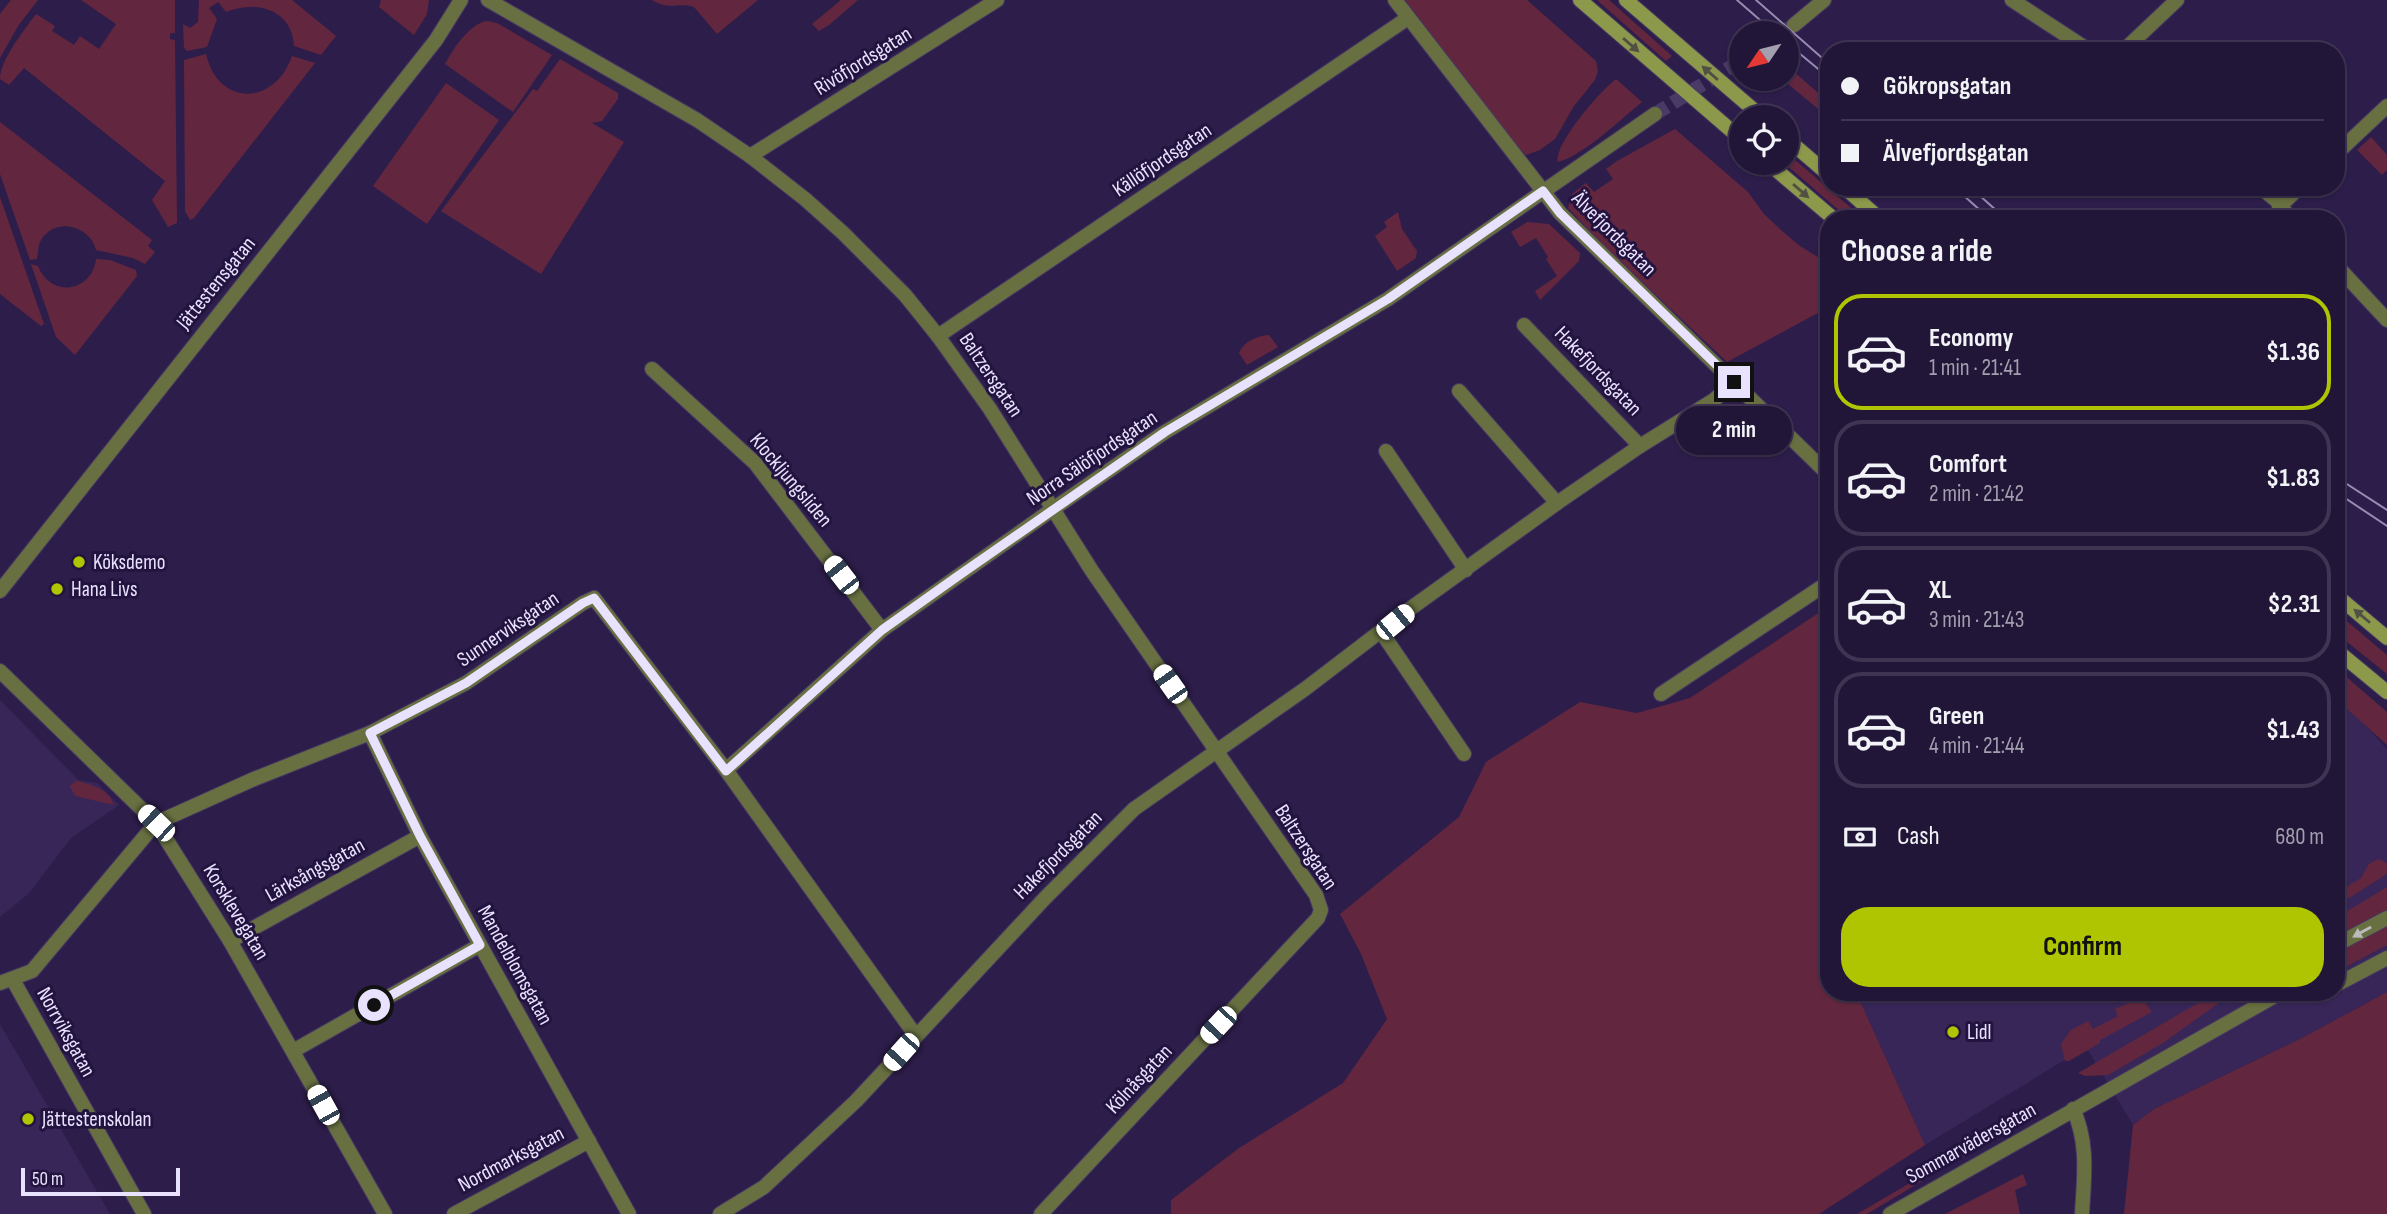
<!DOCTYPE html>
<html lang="en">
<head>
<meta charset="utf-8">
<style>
	:root { --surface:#221638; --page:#2e2343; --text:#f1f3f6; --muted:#a29fae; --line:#3f3553; --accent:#b0c501 }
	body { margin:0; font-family:"Sofia Sans Condensed",sans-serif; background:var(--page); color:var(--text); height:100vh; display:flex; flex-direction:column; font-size:26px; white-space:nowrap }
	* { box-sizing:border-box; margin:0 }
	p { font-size:23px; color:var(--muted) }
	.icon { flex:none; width:38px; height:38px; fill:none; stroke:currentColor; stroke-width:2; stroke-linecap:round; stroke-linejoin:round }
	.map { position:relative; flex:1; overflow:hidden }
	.sheet { position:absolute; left:1820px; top:210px; width:525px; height:791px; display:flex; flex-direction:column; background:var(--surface); border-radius:28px; box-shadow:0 2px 5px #0004,0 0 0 2px var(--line) }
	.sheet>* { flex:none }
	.guide { position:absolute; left:1820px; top:42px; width:525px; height:154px; border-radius:28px; box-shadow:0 2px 5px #0004,0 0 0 2px var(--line); display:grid; align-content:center; height:154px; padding:0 21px; background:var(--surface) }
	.needle { width:46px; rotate:235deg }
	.buttons { position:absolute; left:1729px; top:21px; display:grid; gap:14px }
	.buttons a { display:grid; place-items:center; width:70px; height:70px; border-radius:50%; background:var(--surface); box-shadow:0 2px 5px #0004,0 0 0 2px var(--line); font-size:35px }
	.scale { position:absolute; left:21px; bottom:18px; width:159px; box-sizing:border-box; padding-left:7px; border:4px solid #e9e2ff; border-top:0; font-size:19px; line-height:24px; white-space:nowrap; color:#e9e2ff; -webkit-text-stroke:5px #23133f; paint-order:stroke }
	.end { position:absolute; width:32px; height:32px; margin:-16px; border:9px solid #e9e2ff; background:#111; box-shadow:0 0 0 4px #111 }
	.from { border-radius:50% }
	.bubble { position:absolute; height:49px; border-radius:24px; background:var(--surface); box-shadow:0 2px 5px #0004,0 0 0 2px var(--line); font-size:23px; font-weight:700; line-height:49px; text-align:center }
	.car { position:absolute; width:21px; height:42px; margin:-21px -10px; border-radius:9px; box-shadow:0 0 5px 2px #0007; background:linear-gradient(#fff 24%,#345 0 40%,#fff 0 76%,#345 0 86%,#fff 0) }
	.guide b { display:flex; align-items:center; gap:24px; height:66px; font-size:26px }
	.guide b+b { border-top:2px solid var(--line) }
	.guide i { width:18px; height:18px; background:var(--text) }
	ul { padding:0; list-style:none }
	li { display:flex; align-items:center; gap:21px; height:116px; margin:0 14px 10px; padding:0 7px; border:4px solid var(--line); border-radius:28px }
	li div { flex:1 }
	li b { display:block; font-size:26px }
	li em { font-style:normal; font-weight:700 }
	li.current { border-color:var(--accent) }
	li>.icon { width:63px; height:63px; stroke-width:1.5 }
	h2 { padding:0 21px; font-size:32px; line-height:84px }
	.pay { display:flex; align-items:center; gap:18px; height:77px; padding:0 21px; font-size:26px }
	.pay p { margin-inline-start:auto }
	.primary-button { display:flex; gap:14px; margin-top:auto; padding:14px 21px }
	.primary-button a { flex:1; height:80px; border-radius:28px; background:var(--accent); color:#111; font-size:28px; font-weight:700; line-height:80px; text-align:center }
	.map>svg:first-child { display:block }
</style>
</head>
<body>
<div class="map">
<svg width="2387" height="1214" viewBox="0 0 2387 1214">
	<rect width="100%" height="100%" fill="#2d1d4a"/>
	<!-- built -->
	<g fill="#382658">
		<polygon points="2336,694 2387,749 2387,992 2302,1038 2154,1109 2133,1125 2086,1047 1925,1145 1856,992 2336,992"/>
		<polygon points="0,700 78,780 97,783 119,805 71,838 29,893 0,917"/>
		<polygon points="0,1024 110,1214 0,1214"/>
	</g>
	<!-- green -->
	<g fill="#62273f">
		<polygon points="11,0 38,0 18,26 0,58 0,14"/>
		<path d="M 81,0 L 175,0 L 175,33 L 170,33 L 170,39 L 175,40 L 177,223 L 168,227 L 152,200 L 165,181 L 24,68 L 9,85 L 0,79 C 0,60 25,29 36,14 L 55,26 L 52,31 L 74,45 L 80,36 L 99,49 L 116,24 Z"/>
		<path d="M 199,0 L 292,0 L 336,36 L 321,55 L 294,46 C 292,9 256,0 226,12 L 218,2 L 209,8 L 217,19 L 207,47 L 187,51 L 184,48 L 183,24 L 190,28 L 198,22 Z"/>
		<polygon points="381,0 429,0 427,14 414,35 379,7"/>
		<path d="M 652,0 L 758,0 L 717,34 L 694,7 C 675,2 671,11 652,0 Z"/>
		<polygon points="841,0 858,0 829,25 819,31 812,24"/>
		<polygon points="1405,0 1527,0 1596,61 1598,71 1595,80 1574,106 1555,139 1540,150 1526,155 1519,149"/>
		<polygon points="1597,0 1609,0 1672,56 1666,61"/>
		<path d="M 487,21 L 497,23 L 552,55 L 513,112 L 445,64 C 453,49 469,24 487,21 Z"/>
		<path d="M 206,54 C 218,107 275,106 292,56 L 315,63 L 194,218 L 190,220 L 185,211 L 184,60 Z"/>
		<polygon points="560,59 618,93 618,99 602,121 592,123 624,142 541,274 441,211 533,89 537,91"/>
		<polygon points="1787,66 1829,102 1829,118 1782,79 1787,79"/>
		<path d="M 1616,79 L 1642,102 C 1620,120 1584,155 1558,162 C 1554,144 1601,90 1616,79 Z"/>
		<polygon points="446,83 499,120 427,224 373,186"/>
		<path d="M 0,122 L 152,240 L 148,246 L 155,252 L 145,264 L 133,258 L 96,250 C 90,225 53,216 40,242 C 38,247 38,254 37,259 L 30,260 L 0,174 Z"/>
		<polygon points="1675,129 1748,192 1764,214 1782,231 1800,246 1829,264 1829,307 1727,362 1602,244 1568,208 1572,194 1586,183 1594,192 1613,179 1606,169 1617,161"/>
		<polygon points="2371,137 2387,155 2387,170 2382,175 2357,150"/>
		<polygon points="1787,153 1864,219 1849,219 1784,163 1787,163"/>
		<polygon points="0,197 44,324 41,326 0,294"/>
		<polygon points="1398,212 1402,229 1417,251 1416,258 1397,271 1375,236 1387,227 1384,222"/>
		<polygon points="1527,222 1549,224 1580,253 1579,261 1540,300 1535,291 1557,276 1546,259 1548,257 1536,238 1520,247 1511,232"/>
		<path d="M 96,259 L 110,260 L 136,270 L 137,276 L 75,355 L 56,337 L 31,264 L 38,266 C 51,299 92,292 96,259 Z"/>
		<path d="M 1269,335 L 1278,347 L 1247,365 L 1239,353 C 1244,341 1257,336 1269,335 Z"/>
		<polygon points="1829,606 1829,912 1822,918 1829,932 1829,992 1856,992 1925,1145 1819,1214 1171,1214 1171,1200 1239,1148 1343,1083 1387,1019 1361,954 1340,914 1459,817 1486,762 1580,702 1637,713 1690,698"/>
		<polygon points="2336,612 2387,655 2387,674 2336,633"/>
		<polygon points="2336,668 2387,712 2387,745 2336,699"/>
		<path d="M 76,781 C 92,784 108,789 114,805 L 75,796 L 70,786 Z"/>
		<polygon points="2378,859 2387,863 2387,874 2336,906 2336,893 2361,878 2369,864"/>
		<polygon points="2387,887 2387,911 2336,938 2336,921 2349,910"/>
		<polygon points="2387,925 2387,945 2336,972 2336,953"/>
		<polygon points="2217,992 2234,992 2163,1043 2108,1075 2085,1076 2078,1073"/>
		<polygon points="2387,992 2387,1214 2124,1214 2133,1125 2154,1109 2302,1038"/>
		<polygon points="2136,1000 2144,1001 2152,1012 2100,1040 2100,1043 2069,1061 2065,1061 2061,1044 2071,1030 2088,1021 2093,1029 2118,1016 2115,1009"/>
		<polygon points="1982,1141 1984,1144 1867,1214 1857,1214"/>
		<polygon points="2023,1174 2027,1185 2015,1190 2020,1214 1945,1214"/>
	</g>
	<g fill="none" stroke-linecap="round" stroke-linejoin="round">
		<!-- minor-tunnel -->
		<g stroke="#493b65" stroke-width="14" stroke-dasharray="14 7" stroke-linecap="butt">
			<polyline points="1781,33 1794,25"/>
			<polyline points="1655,114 1737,63"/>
		</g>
		<!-- minor casing -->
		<g stroke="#473963" stroke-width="16">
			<g id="minor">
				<polyline points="488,0 697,120 750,156 805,199 843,233 905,295 938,336 990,409 1092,571 1316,895 1321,910 1318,918 1041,1214"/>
				<polyline points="1395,0 1560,213 1829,475"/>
				<polyline points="2012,0 2090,51"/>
				<polyline points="1794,25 1824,0"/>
				<polyline points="2123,51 2177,0"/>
				<polyline points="1737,63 1741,60"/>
				<polyline points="2336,154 2387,106"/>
				<polyline points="750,156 997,0"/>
				<polyline points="2260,187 2276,200 2291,219"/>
				<polyline points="2279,207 2300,187"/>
				<polyline points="2336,265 2387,320"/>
				<polyline points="1524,325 1640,446"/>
				<polyline points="938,336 1408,18"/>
				<polyline points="652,369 755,463 882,630"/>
				<polyline points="1459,391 1557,503"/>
				<polyline points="1386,451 1466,570"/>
				<polyline points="0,591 436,40 461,0"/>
				<polyline points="1382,633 1464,754"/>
				<polyline points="0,671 156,823 230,941 385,1214"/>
				<polyline points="1661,694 1829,582"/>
				<polyline points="370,733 420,836 629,1214"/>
				<polyline points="726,770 882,630 1053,509 1165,432 1388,299 1655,114"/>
				<polyline points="230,941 420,836"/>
				<polyline points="13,980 144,1214"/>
				<polyline points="0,983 32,971 156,823 254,779 370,733 466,683 583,603 594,598 726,770 916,1036"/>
				<polyline points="293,1051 480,945"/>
				<path d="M 2073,1109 C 2089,1143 2084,1178 2082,1214"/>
				<polyline points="454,1214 589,1141"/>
				<polyline points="720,1214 764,1187 856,1101 1045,898 1134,809 1305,689 1407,611 1557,503 1640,446 1714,400 1734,382"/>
			</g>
		</g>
		<!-- tertiary casing -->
		<g stroke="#473963" stroke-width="16">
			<g id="tertiary">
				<polyline points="2336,945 2387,918"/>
				<polyline points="2336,985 2387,958"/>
				<polyline points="1890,1214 2282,992"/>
			</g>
		</g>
		<!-- secondary casing -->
		<g stroke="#473963" stroke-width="16">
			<g id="secondary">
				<polyline points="1580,0 1741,139"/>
				<polyline points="1626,0 1762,117"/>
				<polyline points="1787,139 1829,175"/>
				<polyline points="1768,163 1834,219"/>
				<polyline points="1844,187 1880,219"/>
				<polyline points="2336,595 2387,638"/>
				<polyline points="2336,650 2387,692"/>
			</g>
		</g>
		<!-- minor -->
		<use href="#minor" stroke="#687041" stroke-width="14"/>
		<!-- tertiary -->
		<use href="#tertiary" stroke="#687041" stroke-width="14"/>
		<!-- secondary -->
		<use href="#secondary" stroke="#8c994b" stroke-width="14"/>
		<!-- tram -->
		<g stroke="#978cb0" stroke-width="2">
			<polyline points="1737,0 1775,33"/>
			<polyline points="1756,0 1829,64"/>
			<polyline points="1787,43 1829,78"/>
			<polyline points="1954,187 1990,219"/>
			<polyline points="1970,187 2006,219"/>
			<polyline points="2336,477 2387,510"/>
			<polyline points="2336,492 2387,526"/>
		</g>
	</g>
	<!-- one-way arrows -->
	<defs><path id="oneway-solid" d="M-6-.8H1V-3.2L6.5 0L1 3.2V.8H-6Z" transform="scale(1.75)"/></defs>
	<g fill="#524f44">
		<use href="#oneway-solid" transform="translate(1631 45) rotate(41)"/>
		<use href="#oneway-solid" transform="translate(1710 73) rotate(-139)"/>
		<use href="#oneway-solid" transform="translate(1801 191) rotate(41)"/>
		<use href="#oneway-solid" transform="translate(2362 616) rotate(-140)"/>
	</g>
	<use fill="#bcbabc" href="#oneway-solid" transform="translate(2362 932) rotate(151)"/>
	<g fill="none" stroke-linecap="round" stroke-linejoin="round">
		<!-- route -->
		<polyline stroke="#e9e2ff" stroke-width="9" points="374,1005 480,945 420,836 370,733 466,683 583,603 594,598 726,771 882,630 958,576 1165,432 1388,299 1543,191 1560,213 1734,382"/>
	</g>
	<!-- markers -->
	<g fill="#b0c501" stroke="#23133f" stroke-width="2.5">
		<circle cx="79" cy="562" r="7"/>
		<circle cx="57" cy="589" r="7"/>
		<circle cx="1953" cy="1032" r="7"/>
		<circle cx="28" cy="1119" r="7"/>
	</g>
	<g text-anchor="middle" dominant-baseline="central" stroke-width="6" stroke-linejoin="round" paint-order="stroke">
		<!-- street labels -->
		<g font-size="21" fill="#e9e2ff" stroke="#23133f">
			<text transform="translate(863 61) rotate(-32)">Rivöfjordsgatan</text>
			<text transform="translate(1162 160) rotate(-34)">Källöfjordsgatan</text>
			<text transform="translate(1614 234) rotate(45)">Älvefjordsgatan</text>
			<text transform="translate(216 283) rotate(-51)">Jättestensgatan</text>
			<text transform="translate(1598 371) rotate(46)">Hakefjordsgatan</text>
			<text transform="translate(991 375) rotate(56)">Baltzersgatan</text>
			<text transform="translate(1092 458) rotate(-34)">Norra Sälöfjordsgatan</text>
			<text transform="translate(791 480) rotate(50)">Klockljungsliden</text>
			<text transform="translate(508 629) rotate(-34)">Sunnerviksgatan</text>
			<text transform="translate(1306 847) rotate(57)">Baltzersgatan</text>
			<text transform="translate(1058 855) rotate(-45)">Hakefjordsgatan</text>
			<text transform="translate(315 870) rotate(-29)">Lärksångsgatan</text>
			<text transform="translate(236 912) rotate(59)">Korsklevegatan</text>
			<text transform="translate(515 965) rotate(61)">Mandelblomsgatan</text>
			<text transform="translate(66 1032) rotate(61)">Norrviksgatan</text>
			<text transform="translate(1139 1079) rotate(-47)">Kölnåsgatan</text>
			<text transform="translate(1971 1143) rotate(-29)">Sommarvädersgatan</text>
			<text transform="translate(511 1159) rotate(-28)">Nordmarksgatan</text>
		</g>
		<!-- poi labels -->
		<g font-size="21" fill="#e9e2ff" stroke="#23133f" text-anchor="start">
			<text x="93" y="562">Köksdemo</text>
			<text x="71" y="589">Hana Livs</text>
			<text x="1967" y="1032">Lidl</text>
			<text x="42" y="1119">Jättestenskolan</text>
		</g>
	</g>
</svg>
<div class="buttons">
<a><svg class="needle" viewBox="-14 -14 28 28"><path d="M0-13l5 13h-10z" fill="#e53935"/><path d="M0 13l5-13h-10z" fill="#a29fae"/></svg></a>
<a><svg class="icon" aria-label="locate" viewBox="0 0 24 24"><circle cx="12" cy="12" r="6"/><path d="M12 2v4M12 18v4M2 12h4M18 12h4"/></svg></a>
</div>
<div class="scale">50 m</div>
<i class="end from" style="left:374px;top:1005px"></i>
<i class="end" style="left:1734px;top:382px"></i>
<div class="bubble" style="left:1676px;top:406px;width:116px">2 min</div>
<i class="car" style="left:841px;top:575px;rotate:322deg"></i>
<i class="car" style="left:1395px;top:622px;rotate:51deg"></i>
<i class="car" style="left:1170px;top:684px;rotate:325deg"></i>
<i class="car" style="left:156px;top:823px;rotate:314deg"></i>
<i class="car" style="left:1218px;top:1025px;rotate:223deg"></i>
<i class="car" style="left:901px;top:1052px;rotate:222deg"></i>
<i class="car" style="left:323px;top:1105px;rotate:331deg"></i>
<div class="guide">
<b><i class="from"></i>Gökropsgatan</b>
<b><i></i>Älvefjordsgatan</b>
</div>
<section class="sheet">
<h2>Choose a ride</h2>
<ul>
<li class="current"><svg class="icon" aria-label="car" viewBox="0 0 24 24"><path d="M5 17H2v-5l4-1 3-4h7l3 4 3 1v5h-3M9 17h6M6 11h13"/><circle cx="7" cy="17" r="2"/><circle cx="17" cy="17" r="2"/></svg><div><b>Economy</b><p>1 min · 21:41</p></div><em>$1.36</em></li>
<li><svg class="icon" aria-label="car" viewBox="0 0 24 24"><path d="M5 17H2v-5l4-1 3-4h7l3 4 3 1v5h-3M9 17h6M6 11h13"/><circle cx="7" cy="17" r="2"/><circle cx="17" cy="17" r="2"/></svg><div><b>Comfort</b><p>2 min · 21:42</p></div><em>$1.83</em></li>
<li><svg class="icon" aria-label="car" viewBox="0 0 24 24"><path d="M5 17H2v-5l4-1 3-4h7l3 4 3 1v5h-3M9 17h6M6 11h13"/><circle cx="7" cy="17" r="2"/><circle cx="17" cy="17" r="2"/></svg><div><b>XL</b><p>3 min · 21:43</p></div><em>$2.31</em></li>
<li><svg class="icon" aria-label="car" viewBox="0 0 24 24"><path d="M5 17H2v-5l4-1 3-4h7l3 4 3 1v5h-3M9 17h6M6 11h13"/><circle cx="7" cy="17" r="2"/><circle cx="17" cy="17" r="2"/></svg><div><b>Green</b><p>4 min · 21:44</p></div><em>$1.43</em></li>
</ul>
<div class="pay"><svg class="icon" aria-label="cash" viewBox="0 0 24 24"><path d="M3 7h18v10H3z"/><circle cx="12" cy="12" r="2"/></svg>Cash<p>680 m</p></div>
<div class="primary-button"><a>Confirm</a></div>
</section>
</div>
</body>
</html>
